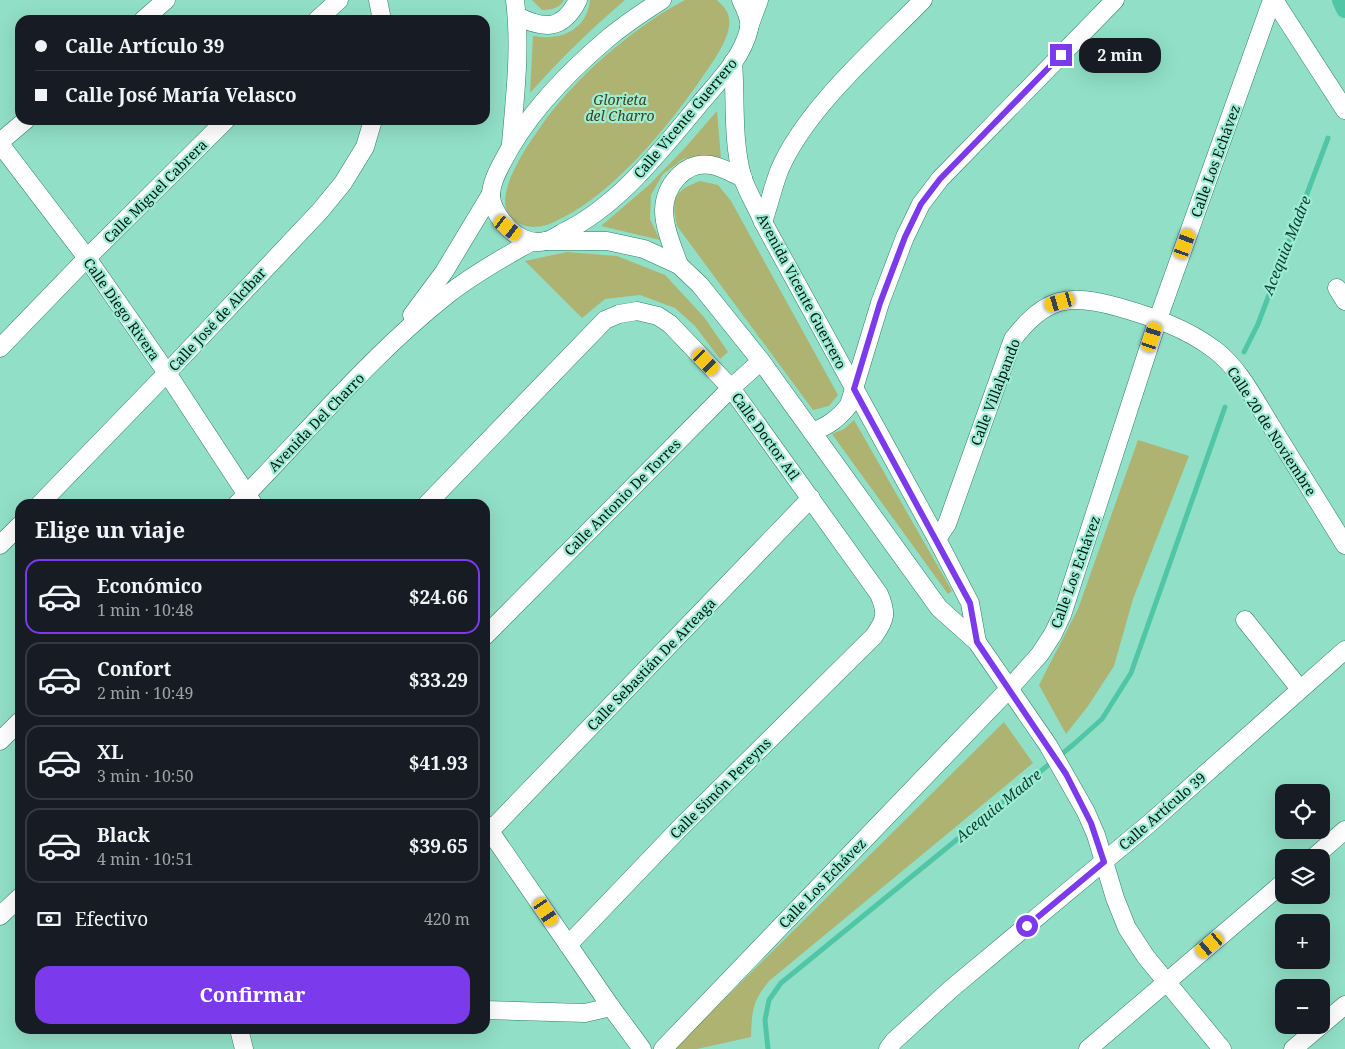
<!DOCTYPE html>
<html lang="es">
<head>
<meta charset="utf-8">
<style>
	:root { --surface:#171b24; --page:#242831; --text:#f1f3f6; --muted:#9ea1a6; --line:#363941; --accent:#7c3aed }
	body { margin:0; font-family:"Noto Serif",serif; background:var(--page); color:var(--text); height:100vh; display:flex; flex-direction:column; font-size:19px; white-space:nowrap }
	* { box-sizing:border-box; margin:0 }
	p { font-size:16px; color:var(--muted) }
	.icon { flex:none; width:28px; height:28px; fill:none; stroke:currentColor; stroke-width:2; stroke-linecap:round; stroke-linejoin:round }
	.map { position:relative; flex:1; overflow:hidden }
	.drawer { position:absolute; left:15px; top:499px; width:475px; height:535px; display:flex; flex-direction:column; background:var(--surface); border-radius:15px; box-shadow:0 5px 20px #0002 }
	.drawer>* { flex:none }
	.banner { position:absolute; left:15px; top:15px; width:475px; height:110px; border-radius:15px; box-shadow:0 5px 20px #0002; display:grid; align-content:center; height:110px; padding:0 20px; background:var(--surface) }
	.tools { position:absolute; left:1275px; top:784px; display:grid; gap:10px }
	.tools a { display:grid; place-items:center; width:55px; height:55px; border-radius:10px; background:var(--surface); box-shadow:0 5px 20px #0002; font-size:25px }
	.end { position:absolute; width:22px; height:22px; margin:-11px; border:6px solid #7c3aed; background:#fff; box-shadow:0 0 0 2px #fff }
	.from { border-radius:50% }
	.bubble { position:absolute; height:35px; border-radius:15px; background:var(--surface); box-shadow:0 5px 20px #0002; font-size:16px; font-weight:700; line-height:35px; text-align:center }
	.car { position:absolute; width:15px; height:30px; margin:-15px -8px; border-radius:6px; box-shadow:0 0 4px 1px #0007; background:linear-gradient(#f5c518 24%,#345 0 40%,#f5c518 0 76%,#345 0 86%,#f5c518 0) }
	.banner b { display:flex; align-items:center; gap:18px; height:48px; font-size:19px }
	.banner b+b { border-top:1px solid var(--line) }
	.banner i { width:12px; height:12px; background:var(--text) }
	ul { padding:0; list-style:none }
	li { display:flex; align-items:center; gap:15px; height:75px; margin:0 10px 8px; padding:0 10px; border:2px solid var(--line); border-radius:15px }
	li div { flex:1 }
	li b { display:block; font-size:19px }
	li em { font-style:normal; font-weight:700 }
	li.current { border-color:var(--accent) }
	li>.icon { width:45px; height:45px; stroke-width:1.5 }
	h2 { padding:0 20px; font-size:22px; line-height:60px }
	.pay { display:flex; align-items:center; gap:12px; height:55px; padding:0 20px; font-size:19px }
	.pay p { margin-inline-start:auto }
	.button { display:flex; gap:10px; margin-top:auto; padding:10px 20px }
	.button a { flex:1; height:58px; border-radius:15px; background:var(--accent); color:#fff; font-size:20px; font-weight:700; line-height:58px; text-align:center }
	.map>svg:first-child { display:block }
</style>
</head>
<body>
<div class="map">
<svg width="1345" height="1049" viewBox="0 0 1345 1049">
	<rect width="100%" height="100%" fill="#91dfc6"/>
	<!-- green -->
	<g fill="#aeb372">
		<path d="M 532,0 L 564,0 C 560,8 551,10 542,10 Z"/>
		<path d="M 590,0 L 625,0 C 591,29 560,59 530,93 L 533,36 C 561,41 587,30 590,0 Z"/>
		<path d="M 685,0 L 717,0 C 723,6 728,10 729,19 C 732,36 712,63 703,76 C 669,126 612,196 556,221 C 545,227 532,229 520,224 C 483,209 525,149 539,129 C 573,79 632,28 685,0 Z"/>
		<polygon points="717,111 721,158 702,155 683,159 663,174 651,195 650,219 660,240 601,226 649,185 684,149"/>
		<path d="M 700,181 L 718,185 L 731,201 L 838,395 L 829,406 L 813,410 L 677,226 C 671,199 673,191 700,181 Z"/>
		<polygon points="567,252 617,256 665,275 704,317 728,352 720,359 695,326 675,308 640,295 605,299 582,318 525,261"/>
		<polygon points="854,420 952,591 948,594 832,434 844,429"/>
		<polygon points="1138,440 1189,456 1133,599 1114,666 1088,706 1066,734 1039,685 1078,609"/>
		<path d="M 1004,722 L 1033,763 L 769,981 C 752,1002 752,1011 751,1037 L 697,1049 L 674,1049 Z"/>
	</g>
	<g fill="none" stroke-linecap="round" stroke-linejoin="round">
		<!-- stream -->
		<g stroke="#51c6a6" stroke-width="5">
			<polyline points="1244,352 1258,324 1328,138"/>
			<polyline points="768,1049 765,1020 769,1000 781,983 1074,744 1102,719 1131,673 1225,407"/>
		</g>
		<!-- canal -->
		<polyline stroke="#51c6a6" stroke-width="18" points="1341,0 1345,9"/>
		<!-- minor casing -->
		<g stroke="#307f69" stroke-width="19">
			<g id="minor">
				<polyline points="378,0 382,20"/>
				<path d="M 662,0 C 643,12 624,25 607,39 C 566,74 526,115 502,163 C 497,172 491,184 491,195 C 491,204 497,215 503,222 C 513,235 529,245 545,241 C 551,240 557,236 562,233 C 617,207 659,153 697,107 C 716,84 742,59 749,29 C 751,20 745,8 741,0"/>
				<polyline points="1274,0 1345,110"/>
				<path d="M 517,16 C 545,30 563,30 578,0"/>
				<polyline points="143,20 166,0"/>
				<polyline points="317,20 339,0"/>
				<polyline points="749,27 759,0"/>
				<path d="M 733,62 C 736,101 732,138 742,176 C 747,192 757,207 763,222 L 937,539 L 970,603 L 977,642"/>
				<polyline points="0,142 26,120"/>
				<polyline points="0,144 87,258 167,373 253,504"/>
				<path d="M 511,144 C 515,96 521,48 515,0"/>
				<path d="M 763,222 C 769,205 773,187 779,171 C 805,109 876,48 923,0"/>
				<polyline points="546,241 607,241 644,249 679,265 700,285 761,361 939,608 977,642 1048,745 1086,812 1096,835 1115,898 1127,928 1146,957 1222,1049"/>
				<path d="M 679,265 C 673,248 664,228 664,210 C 665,186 684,161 711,165 C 722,167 732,173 743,178"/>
				<polyline points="1337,288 1345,301"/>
				<polyline points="412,315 444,272 491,194"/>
				<polyline points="0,348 87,258 226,120"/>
				<path d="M 812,432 C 828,426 838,419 849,405 L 880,303 L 905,237 L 921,204 L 940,179 L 1115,0"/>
				<polyline points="40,504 167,373 320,211 343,183 365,147 373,120"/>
				<path d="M 237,504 C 306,434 370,356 447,295 C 474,274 502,258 531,242"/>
				<path d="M 427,504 L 605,320 L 619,314 L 637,311 L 658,316 L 670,324 L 731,388 L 879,594 C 887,613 886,619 874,636 L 678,830 L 568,945"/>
				<path d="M 937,539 L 947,524 L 1013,339 C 1045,297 1069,293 1118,307 C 1153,317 1186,328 1215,350 C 1240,369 1256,402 1273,429 C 1297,468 1321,506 1345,545"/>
				<polyline points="0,545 20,525"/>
				<polyline points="1245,620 1300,689"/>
				<polyline points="485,636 731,388 761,361"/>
				<polyline points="0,741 20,721"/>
				<polyline points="485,824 611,1007 642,1049"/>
				<polyline points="490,831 811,498"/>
				<polyline points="1313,858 1345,830"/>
				<polyline points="0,916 20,897"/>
				<polyline points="485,1010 585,1013 611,1007"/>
				<polyline points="239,1029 244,1049"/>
				<polyline points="663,1049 1009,689 1040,654 1053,634 1062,615 1158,319 1272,0"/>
				<polyline points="888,1049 894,1041 951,989 1150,823 1345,650"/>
				<polyline points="1088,1049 1284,882"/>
				<polyline points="1293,1049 1345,1005"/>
			</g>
		</g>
		<!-- minor -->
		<use href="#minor" stroke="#fff" stroke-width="18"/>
	</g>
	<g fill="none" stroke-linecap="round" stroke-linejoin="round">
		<!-- route -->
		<polyline stroke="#7c3aed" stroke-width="6" points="1027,926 1104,862 1091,823 1066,774 977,642 970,603 854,389 880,303 905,237 921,204 940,179 1061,55"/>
	</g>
	<g text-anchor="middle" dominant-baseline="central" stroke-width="4.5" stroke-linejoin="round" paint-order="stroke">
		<!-- park labels -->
		<g font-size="14" font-style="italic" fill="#3d4019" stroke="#9eecd3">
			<text x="620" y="99">Glorieta<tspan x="620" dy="16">del Charro</tspan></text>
		</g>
		<!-- street labels -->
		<g font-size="14" fill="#011811" stroke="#9eecd3">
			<text transform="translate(685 118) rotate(-50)">Calle Vicente Guerrero</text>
			<text transform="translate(1215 161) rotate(-70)">Calle Los Echávez</text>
			<text transform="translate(155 191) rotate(-45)">Calle Miguel Cabrera</text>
			<text transform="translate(802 291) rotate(62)">Avenida Vicente Guerrero</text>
			<text transform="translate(122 309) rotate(55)">Calle Diego Rivera</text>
			<text transform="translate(217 319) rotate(-47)">Calle José de Alcíbar</text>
			<text transform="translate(995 392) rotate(-69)">Calle Villalpando</text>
			<text transform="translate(316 422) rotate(-46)">Avenida Del Charro</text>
			<text transform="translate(1272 431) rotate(57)">Calle 20 de Noviembre</text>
			<text transform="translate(766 436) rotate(54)">Calle Doctor Atl</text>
			<text transform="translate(622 497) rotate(-45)">Calle Antonio De Torres</text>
			<text transform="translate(1075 572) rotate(-70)">Calle Los Echávez</text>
			<text transform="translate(651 664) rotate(-46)">Calle Sebastián De Arteaga</text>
			<text transform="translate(720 788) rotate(-45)">Calle Simón Pereyns</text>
			<text transform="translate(1162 811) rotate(-41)">Calle Artículo 39</text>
			<text transform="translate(822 883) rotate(-46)">Calle Los Echávez</text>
		</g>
		<!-- water labels -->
		<g font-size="15" font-style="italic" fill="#093e31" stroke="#9eecd3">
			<text transform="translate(1286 245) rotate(-68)">Acequia Madre</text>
			<text transform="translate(998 805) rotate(-39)">Acequia Madre</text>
		</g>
	</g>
</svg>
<div class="tools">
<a><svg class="icon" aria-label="locate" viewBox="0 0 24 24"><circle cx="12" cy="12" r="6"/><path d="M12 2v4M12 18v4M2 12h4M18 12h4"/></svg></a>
<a><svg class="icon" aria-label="layers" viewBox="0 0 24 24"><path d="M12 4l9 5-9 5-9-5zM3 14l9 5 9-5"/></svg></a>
<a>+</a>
<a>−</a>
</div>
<i class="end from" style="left:1027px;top:926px"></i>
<i class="end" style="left:1061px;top:55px"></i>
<div class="bubble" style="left:1079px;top:38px;width:82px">2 min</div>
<i class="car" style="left:508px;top:228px;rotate:128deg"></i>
<i class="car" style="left:1185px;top:244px;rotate:20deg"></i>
<i class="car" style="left:1060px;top:302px;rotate:254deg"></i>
<i class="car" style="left:1152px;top:337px;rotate:18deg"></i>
<i class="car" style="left:706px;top:362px;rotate:136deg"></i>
<i class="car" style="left:546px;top:912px;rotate:146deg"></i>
<i class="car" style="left:1210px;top:945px;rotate:230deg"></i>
<div class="banner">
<b><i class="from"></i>Calle Artículo 39</b>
<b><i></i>Calle José María Velasco</b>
</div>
<section class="drawer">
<h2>Elige un viaje</h2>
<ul>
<li class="current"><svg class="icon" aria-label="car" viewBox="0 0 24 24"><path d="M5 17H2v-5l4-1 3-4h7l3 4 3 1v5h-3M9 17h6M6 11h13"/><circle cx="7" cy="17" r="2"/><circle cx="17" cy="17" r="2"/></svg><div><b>Económico</b><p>1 min · 10:48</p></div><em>$24.66</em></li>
<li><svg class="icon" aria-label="car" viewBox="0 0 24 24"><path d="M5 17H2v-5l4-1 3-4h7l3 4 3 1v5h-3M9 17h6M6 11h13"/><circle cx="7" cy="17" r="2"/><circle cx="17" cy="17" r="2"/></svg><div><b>Confort</b><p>2 min · 10:49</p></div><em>$33.29</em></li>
<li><svg class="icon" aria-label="car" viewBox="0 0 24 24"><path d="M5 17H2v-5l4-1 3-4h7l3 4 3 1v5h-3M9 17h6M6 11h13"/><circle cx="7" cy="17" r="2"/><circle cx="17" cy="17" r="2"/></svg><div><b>XL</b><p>3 min · 10:50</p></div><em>$41.93</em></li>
<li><svg class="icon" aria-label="car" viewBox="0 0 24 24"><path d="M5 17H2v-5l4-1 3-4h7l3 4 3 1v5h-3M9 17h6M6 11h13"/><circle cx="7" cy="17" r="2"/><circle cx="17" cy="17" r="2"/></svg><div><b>Black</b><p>4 min · 10:51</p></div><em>$39.65</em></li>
</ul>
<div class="pay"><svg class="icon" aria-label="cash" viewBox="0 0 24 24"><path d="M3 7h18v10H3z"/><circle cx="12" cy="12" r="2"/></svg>Efectivo<p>420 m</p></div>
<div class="button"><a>Confirmar</a></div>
</section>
</div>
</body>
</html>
